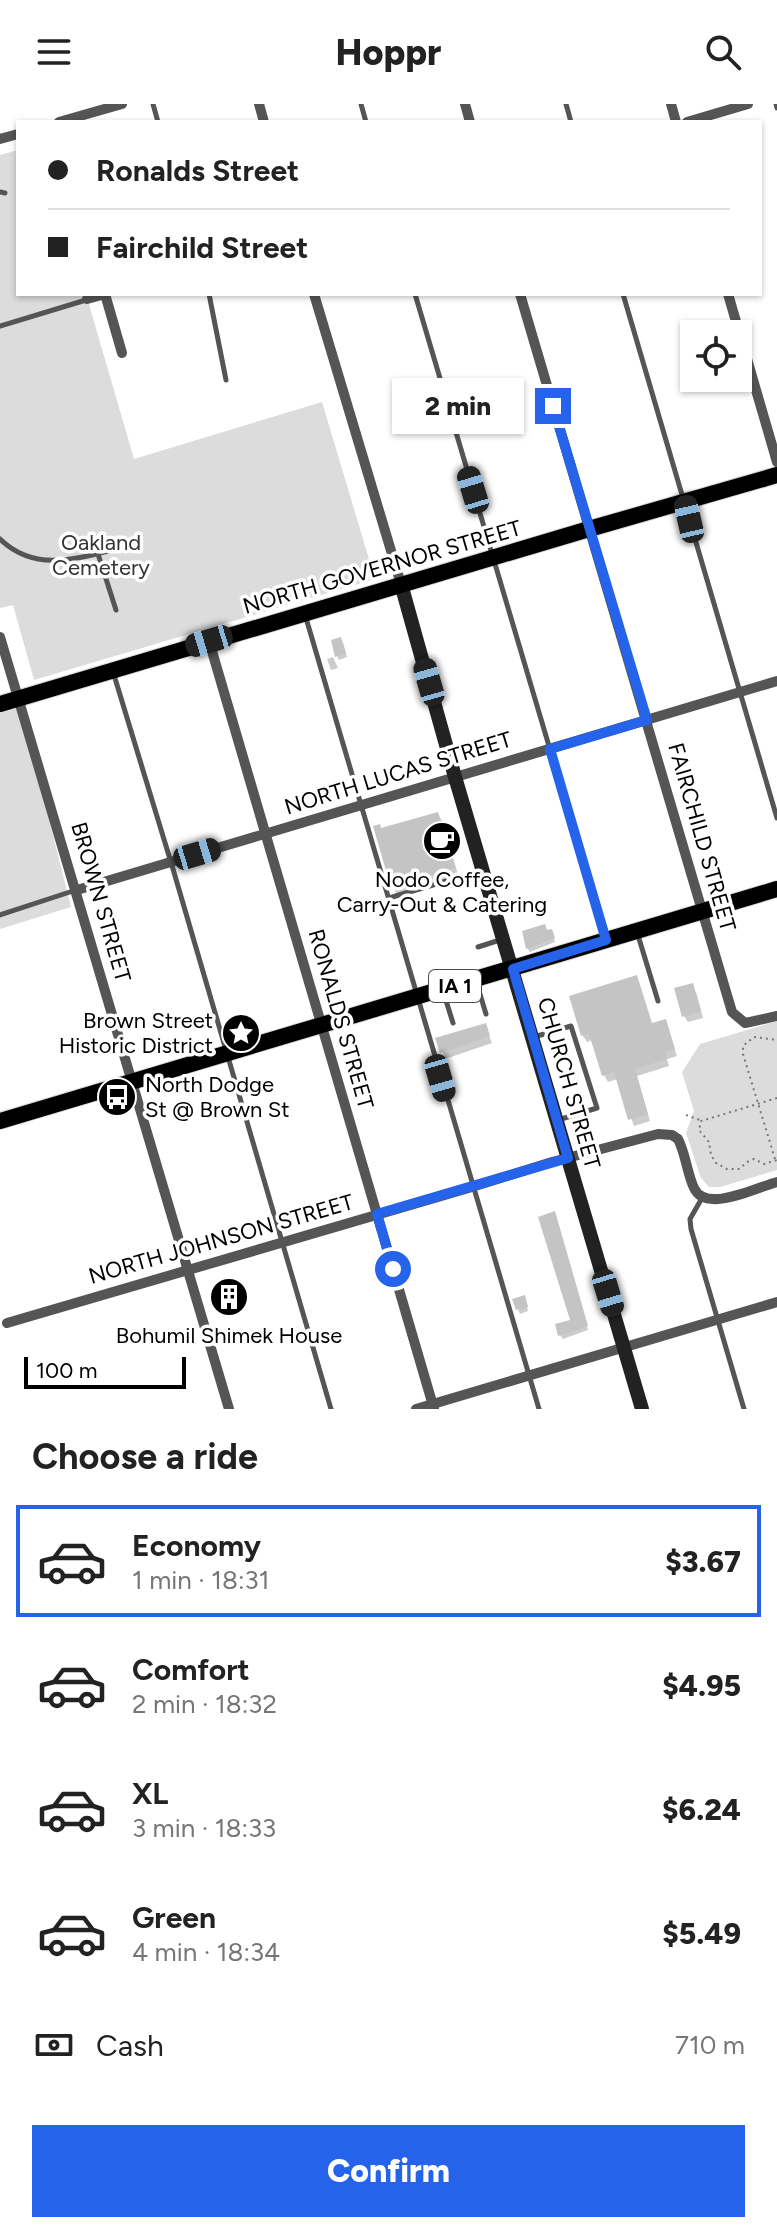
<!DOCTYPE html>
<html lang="en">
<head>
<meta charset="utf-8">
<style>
	:root { --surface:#fff; --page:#f6f6f6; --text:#222; --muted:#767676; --line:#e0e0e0; --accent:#2563eb }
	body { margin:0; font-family:Figtree,sans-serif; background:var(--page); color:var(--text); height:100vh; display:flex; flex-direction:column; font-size:30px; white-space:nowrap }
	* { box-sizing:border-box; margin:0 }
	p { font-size:26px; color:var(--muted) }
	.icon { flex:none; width:44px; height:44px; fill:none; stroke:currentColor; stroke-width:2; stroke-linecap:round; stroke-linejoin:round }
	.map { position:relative; height:1305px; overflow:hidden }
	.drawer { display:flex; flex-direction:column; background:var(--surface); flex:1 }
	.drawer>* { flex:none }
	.hud { position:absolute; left:16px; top:16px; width:746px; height:176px; border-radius:0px; box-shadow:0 2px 6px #0004; display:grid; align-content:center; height:176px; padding:0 32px; background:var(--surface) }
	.fabs { position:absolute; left:680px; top:216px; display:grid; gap:16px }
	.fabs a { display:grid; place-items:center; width:72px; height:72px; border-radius:0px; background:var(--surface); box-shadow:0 2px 6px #0004; font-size:40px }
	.scale { position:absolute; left:24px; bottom:20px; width:162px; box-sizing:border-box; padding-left:8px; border:4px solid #000; border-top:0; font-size:22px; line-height:28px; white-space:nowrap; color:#000; -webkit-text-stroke:6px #fff; paint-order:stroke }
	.end { position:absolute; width:36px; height:36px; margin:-18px; border:10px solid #2563eb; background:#fff; box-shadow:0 0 0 4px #fff }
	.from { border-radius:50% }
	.bubble { position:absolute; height:56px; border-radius:0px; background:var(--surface); box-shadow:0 2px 6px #0004; font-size:26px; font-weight:800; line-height:56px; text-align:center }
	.car { position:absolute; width:24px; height:48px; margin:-24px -12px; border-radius:10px; box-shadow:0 0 6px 2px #0007; background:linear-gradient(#222 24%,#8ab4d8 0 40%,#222 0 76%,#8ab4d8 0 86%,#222 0) }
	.hud b { display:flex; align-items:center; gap:28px; height:76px; font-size:30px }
	.hud b+b { border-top:2px solid var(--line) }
	.hud i { width:20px; height:20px; background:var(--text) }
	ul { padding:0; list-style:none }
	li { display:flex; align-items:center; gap:24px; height:112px; margin:0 16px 12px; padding:0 16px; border:4px solid transparent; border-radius:0px }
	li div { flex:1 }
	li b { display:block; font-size:30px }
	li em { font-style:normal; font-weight:800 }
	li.current { border-color:var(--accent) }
	li>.icon { width:72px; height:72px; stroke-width:1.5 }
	h2 { padding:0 32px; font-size:36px; line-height:96px }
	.pay { display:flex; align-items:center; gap:20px; height:88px; padding:0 32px; font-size:30px }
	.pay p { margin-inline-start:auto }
	.button { display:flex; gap:16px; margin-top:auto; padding:16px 32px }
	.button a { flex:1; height:92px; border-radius:0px; background:var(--accent); color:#fff; font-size:32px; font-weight:800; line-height:92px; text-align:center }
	header { display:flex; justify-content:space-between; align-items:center; height:104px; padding:0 32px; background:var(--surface); font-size:36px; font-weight:800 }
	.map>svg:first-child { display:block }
</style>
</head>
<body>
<header><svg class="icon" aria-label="menu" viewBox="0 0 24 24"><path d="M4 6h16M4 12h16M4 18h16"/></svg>Hoppr<svg class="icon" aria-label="search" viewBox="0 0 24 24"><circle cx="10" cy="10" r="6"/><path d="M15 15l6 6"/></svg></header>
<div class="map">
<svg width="777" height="1305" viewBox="0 0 777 1305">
	<rect width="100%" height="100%" fill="#fff"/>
	<!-- green -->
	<g fill="#dcdcdc">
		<polygon points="18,46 18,190 86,190 134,355 322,298 375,475 34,576 13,501 0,504 0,51"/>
		<polygon points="19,595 71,803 0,825 0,601"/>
		<polygon points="777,917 777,1066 720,1083 709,1083 701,1074 686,1029 694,1007 682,968 700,940"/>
	</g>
	<!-- shadow -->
	<g fill="#0003">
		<polygon points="343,539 347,553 339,556 337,552"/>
		<polygon points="333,553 338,564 331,566 327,555"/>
		<polygon points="438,710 443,719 459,774 398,792 393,783 381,727"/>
		<polygon points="546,826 553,831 555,838 530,848 527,844"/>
		<polygon points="636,874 652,921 665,917 677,952 667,955 669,962 637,972 650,1017 634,1022 618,975 608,978 604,971 593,936 587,938 583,932 571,893"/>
		<polygon points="696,888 703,914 688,918 684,912"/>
		<polygon points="485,921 492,939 445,955 438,935"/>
		<polygon points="556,1113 588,1226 563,1235 560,1231 573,1217"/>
		<polygon points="239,1183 241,1191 238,1192 242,1203 226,1208 223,1204"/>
		<polygon points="526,1198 528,1207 520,1210 518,1206"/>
	</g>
	<!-- building -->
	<g fill="#c4c4c4">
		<polygon points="341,533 346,549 335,553 331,536"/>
		<polygon points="438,708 455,764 391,784 373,722 380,720 381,724"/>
		<polygon points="545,820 547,826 552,825 555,834 526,845 522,827"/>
		<polygon points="637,871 652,919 666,915 675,945 665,948 667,955 635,965 648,1010 628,1016 614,968 602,972 589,930 581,932 569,892"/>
		<polygon points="693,879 701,907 682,913 674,884"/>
		<polygon points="486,919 490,932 440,949 435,934"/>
		<polygon points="555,1107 588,1222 558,1232 555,1220 570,1216 538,1113"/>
		<polygon points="238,1177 241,1187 238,1188 241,1199 221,1205 216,1188 225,1186 223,1180"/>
		<polygon points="525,1191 528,1203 516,1206 512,1195"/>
	</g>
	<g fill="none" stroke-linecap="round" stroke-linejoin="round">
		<!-- primary casing -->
		<g stroke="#dbdbdb" stroke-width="18">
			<g id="primary">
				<polyline points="0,600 589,425 777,371"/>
				<polyline points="0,1017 777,785"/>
			</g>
		</g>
		<!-- path -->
		<g stroke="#777" stroke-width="2" stroke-dasharray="2 4" stroke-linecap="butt">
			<polyline points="777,994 701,1017 699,1026 709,1038 711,1051 716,1059 727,1065 739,1065 747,1058 754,1055 764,1060 777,1056"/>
			<polyline points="686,1011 700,1016"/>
			<polyline points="775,1055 743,950 743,942 754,933 777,936"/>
		</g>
		<!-- lane -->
		<g stroke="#555" stroke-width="5">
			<polyline points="153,0 158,18"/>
			<polyline points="361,0 366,18"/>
			<polyline points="566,0 571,18"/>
			<polyline points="776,0 777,4"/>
			<polyline points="0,88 5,89"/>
			<polyline points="209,190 226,276"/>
			<polyline points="415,190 605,831"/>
			<polyline points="623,190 777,714"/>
			<polyline points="0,222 86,196"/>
			<path d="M 0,435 C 33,467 73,456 112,446"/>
			<polyline points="98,450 116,506"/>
			<polyline points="306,514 539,1305"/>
			<polyline points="114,571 173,765 331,1305"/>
			<polyline points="389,794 480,767"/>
			<polyline points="0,811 76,786"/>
			<polyline points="637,828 658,897"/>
			<polyline points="478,843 503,835"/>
			<polyline points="476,877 486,910"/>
			<polyline points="443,887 453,919"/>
			<polyline points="534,933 571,922 597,1004 558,1016"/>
			<polyline points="702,1094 690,1115 691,1125 744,1305"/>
		</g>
		<!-- street -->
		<g stroke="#555" stroke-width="10">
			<polyline points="259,0 264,18"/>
			<polyline points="465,0 470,18"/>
			<polyline points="671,0 676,18"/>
			<polyline points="59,18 122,0"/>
			<polyline points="687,18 748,0"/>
			<polyline points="0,35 18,30"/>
			<polyline points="105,190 122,249"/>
			<polyline points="314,190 401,480"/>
			<polyline points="520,190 732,908 745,919 777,912"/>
			<polyline points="728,190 777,358"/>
			<polyline points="87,195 105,190"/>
			<polyline points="0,533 229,1305"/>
			<polyline points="209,537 434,1305"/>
			<polyline points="77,786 777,577"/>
			<path d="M 7,1219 L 472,1083 L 552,1058 L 658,1030 L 672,1031 L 678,1035 C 686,1051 687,1069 694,1084 C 706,1110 757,1083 777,1078"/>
			<polyline points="416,1305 777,1198"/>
		</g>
		<!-- secondary -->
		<polyline stroke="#222" stroke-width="14" points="401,480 455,673 642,1305"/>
		<!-- primary -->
		<use href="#primary" stroke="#000" stroke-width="16"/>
	</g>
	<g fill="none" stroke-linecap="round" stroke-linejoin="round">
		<!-- route -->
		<polyline stroke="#2563eb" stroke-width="10" points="393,1165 377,1110 568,1054 513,865 606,836 550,645 647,616 553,302"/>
	</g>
	<!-- icons -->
	<defs>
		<g id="cafe-disc" transform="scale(2)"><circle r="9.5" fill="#000" stroke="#fff"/><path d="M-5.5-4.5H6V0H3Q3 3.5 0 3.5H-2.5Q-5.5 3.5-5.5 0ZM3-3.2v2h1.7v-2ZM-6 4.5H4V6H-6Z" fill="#fff"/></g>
		<g id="sight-disc" transform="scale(2)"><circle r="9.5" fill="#000" stroke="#fff"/><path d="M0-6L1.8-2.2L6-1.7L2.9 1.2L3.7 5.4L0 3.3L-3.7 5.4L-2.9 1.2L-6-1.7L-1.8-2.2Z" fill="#fff"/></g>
		<g id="bus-disc" transform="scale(2)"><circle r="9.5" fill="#000" stroke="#fff"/><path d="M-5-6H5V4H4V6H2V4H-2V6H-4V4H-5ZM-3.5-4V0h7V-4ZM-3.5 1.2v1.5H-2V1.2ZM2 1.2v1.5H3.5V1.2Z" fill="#fff"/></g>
		<g id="building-disc" transform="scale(2)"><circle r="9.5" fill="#000" stroke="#fff"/><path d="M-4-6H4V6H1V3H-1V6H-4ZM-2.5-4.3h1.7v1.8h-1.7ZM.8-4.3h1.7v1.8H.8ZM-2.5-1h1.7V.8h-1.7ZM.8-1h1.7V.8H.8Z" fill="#fff"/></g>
	</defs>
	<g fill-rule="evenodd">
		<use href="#cafe-disc" x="442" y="737"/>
		<use href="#sight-disc" x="241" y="929"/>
		<use href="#bus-disc" x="117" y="993"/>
		<use href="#building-disc" x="229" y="1193"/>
	</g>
	<g text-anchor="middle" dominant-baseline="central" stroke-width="7" stroke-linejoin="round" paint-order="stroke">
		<!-- shield labels -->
		<rect fill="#fff" stroke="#4c4c4c" stroke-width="2" x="429" y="866" width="52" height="32" rx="6"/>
		<g font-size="20" font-weight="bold" fill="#000">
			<text x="455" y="882">IA 1</text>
		</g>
		<!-- park labels -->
		<g font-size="22" fill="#333" stroke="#fff">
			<text x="101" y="438">Oakland<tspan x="101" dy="25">Cemetery</tspan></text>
		</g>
		<!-- street labels -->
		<g font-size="22" fill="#000" stroke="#fff">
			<text transform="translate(382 463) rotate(-16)">NORTH GOVERNOR STREET</text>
			<text transform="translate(398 669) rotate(-17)">NORTH LUCAS STREET</text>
			<text transform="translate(702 733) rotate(74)">FAIRCHILD STREET</text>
			<text transform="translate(101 798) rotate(74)">BROWN STREET</text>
			<text transform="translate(341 915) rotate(74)">RONALDS STREET</text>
			<text transform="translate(569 979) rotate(74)">CHURCH STREET</text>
			<text transform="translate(221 1135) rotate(-16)">NORTH JOHNSON STREET</text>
		</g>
		<!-- poi labels -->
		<g font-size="22" fill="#000" stroke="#fff">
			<text x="442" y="775">Nodo Coffee,<tspan x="442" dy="25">Carry-Out &amp; Catering</tspan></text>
			<text x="213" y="916" text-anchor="end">Brown Street<tspan x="213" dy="25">Historic District</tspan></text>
			<text x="145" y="980" text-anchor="start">North Dodge<tspan x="145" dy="25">St @ Brown St</tspan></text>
			<text x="229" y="1231">Bohumil Shimek House</text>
		</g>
	</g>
</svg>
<div class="fabs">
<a><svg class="icon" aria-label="locate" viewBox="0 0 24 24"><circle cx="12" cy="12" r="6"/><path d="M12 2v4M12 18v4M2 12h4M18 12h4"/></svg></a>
</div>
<div class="scale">100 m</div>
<i class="end from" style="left:393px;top:1165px"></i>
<i class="end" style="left:553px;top:302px"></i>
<div class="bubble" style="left:392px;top:274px;width:132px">2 min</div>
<i class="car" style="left:473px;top:386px;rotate:343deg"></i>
<i class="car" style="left:689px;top:415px;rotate:347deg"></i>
<i class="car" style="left:209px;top:537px;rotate:253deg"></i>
<i class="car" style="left:429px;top:578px;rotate:344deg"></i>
<i class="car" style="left:197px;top:750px;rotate:73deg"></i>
<i class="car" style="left:440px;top:974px;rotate:164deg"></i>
<i class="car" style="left:608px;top:1189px;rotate:163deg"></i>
<div class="hud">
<b><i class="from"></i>Ronalds Street</b>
<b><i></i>Fairchild Street</b>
</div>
</div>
<section class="drawer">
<h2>Choose a ride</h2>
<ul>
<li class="current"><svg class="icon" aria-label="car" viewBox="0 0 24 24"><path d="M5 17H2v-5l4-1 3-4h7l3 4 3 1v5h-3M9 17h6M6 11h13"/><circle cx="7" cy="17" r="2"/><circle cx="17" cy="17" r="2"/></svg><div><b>Economy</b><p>1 min · 18:31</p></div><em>$3.67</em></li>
<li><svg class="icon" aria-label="car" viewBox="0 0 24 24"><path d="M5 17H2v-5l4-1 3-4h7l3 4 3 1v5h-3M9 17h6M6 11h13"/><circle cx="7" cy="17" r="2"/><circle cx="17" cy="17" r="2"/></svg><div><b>Comfort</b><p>2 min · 18:32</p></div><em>$4.95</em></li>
<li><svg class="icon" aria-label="car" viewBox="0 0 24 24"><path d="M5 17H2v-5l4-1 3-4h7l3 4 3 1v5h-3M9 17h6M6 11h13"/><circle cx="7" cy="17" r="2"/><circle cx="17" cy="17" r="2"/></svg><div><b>XL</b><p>3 min · 18:33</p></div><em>$6.24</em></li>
<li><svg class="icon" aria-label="car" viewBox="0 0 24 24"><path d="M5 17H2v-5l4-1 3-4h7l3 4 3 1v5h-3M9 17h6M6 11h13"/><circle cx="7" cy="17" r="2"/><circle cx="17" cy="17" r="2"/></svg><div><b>Green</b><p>4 min · 18:34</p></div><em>$5.49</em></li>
</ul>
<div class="pay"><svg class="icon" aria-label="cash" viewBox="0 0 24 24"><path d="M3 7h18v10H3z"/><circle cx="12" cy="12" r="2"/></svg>Cash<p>710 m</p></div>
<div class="button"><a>Confirm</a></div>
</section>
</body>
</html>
